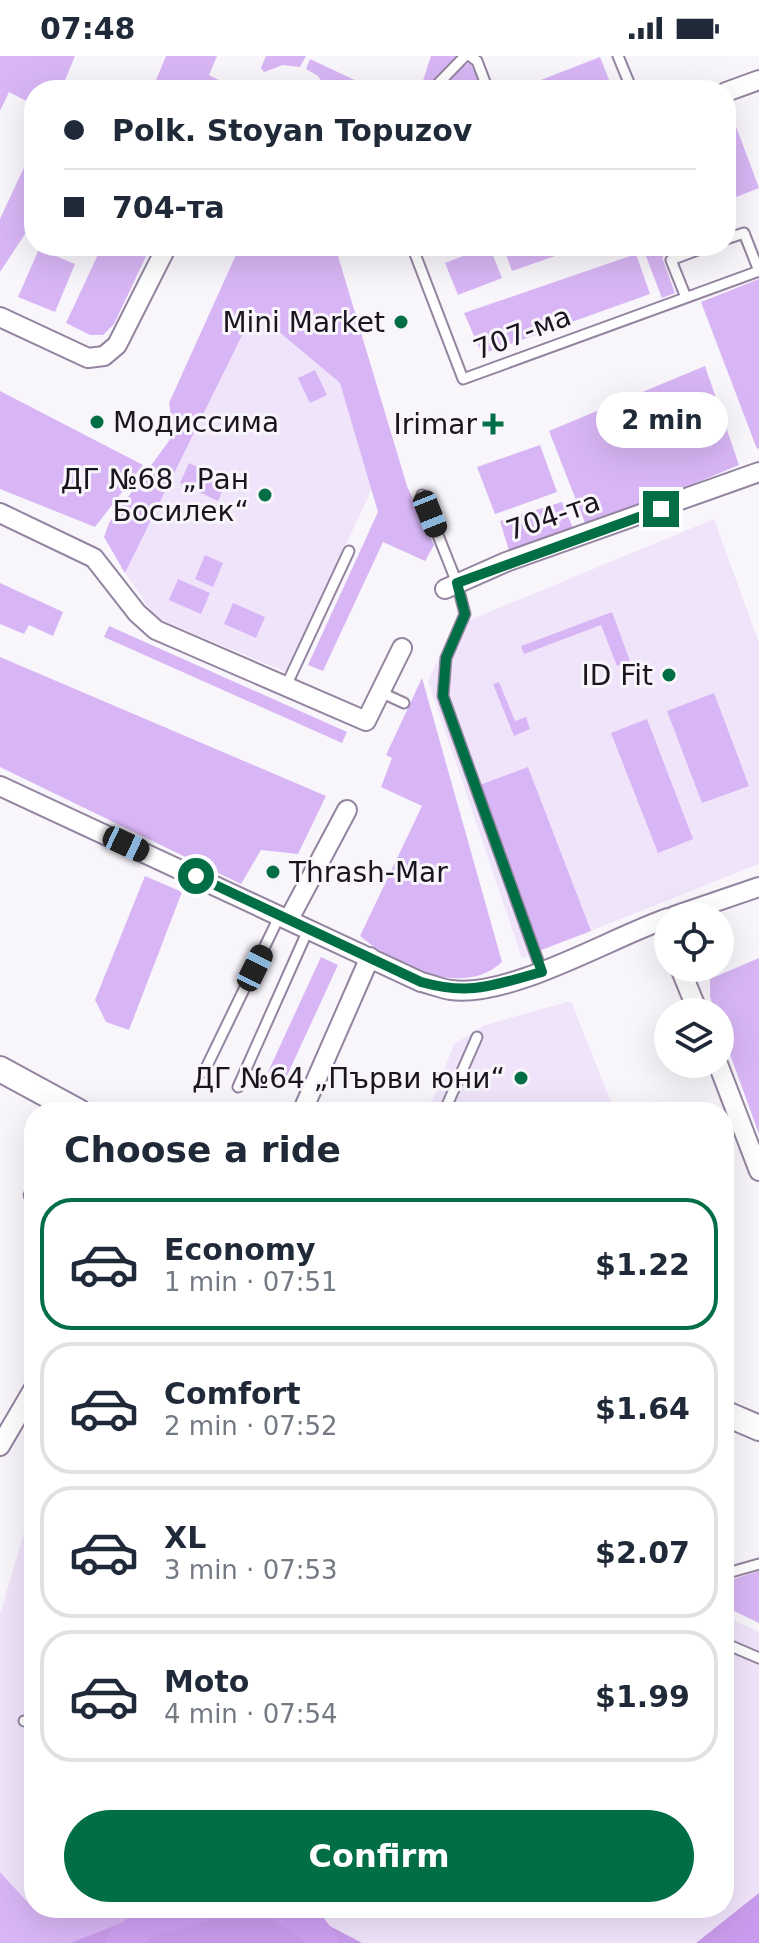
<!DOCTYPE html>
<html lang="en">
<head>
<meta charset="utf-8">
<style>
	:root { --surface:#fff; --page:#f6f6f7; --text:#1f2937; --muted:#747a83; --line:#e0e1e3; --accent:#026e46 }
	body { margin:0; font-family:"DejaVu Sans",sans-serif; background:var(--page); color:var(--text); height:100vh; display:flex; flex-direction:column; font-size:30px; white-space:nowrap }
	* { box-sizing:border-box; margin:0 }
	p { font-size:26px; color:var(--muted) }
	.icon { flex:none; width:44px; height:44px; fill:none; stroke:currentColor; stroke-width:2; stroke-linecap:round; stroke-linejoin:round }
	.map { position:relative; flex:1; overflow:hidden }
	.details { position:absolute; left:24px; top:1046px; width:710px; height:816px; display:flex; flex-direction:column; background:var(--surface); border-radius:32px; box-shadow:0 8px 32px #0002 }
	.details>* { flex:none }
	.banner { position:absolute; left:24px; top:24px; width:712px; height:176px; border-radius:32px; box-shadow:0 8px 32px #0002; display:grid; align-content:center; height:176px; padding:0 40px; background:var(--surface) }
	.tools { position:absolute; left:654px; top:846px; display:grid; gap:16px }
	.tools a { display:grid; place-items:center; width:80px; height:80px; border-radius:50%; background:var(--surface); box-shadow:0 8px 32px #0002; font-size:40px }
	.end { position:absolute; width:36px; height:36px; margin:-18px; border:10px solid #026e46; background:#fff; box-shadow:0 0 0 4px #fff }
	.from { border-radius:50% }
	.bubble { position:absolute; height:56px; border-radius:28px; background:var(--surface); box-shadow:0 8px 32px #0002; font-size:26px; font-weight:800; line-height:56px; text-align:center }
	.car { position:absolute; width:24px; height:48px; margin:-24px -12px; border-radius:10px; box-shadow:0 0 6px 2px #0007; background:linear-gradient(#222 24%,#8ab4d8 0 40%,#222 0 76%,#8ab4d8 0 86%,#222 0) }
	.banner b { display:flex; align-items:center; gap:28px; height:76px; font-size:30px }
	.banner b+b { border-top:2px solid var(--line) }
	.banner i { width:20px; height:20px; background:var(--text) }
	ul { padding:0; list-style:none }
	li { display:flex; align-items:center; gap:24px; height:132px; margin:0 16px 12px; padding:0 24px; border:4px solid var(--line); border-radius:32px }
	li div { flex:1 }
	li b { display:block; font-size:30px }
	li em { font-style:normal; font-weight:800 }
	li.selected { border-color:var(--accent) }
	li>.icon { width:72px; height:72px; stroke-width:1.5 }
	h2 { padding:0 40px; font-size:36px; line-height:96px }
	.primary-button { display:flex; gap:16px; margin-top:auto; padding:16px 40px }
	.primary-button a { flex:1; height:92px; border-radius:48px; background:var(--accent); color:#fff; font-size:32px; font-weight:800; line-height:92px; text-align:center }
	.status { display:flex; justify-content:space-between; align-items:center; height:56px; padding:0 40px; background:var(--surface); direction:ltr }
	.status svg { height:22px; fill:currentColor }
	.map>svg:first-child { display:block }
</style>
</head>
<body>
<div class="status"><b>07:48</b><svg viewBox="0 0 49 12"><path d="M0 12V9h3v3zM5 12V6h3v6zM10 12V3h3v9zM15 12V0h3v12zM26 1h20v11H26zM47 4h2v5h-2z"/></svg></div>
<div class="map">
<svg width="759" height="1887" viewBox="0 0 759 1887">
	<rect width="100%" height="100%" fill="#f8f5fb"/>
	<!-- built -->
	<g fill="#f0e4fb">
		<polygon points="253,255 340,327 372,433 286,616 161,564 152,556 125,517"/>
		<polygon points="714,463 759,587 759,808 522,902 428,625 453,571"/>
		<polygon points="571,945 615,1056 428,1056 454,988 485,969"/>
		<polygon points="27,1467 34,1469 34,1852 119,1852 95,1860 34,1853 0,1816 0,1558"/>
		<polygon points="724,1560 759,1576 759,1837 696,1887 362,1887 295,1852 724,1852"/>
	</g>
	<!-- green -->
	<g fill="#d8b6f5">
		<polygon points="0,0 75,0 61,34 34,34 34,49 9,36 0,55"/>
		<polygon points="166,0 217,0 209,19 221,25 217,34 152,34"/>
		<polygon points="266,0 306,0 300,11 283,9 264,16 261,12"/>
		<polygon points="431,0 458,0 428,34 420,34"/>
		<polygon points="600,1 613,34 515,34"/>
		<polygon points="310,3 361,27 359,34 328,34 318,20 306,13"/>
		<polygon points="470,6 482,34 437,34 449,19"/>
		<polygon points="731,57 759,132 726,145 726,106 730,104 726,95 726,59"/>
		<polygon points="34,90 34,159 29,172 0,216 0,163"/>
		<polygon points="102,190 151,190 114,268 103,279 90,279 66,267"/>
		<polygon points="240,190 335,190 407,430 434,489 425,505 383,486 323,615 308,609 378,456 340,327 254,255 125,517 104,481 109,467 174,378 169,347"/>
		<polygon points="489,190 502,222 458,239 445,207"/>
		<polygon points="503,190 584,190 512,215"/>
		<polygon points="656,190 689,190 662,201 675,237 662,242 644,195"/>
		<polygon points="39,193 75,208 55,256 18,241"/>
		<polygon points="636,198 650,238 482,298 464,257"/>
		<polygon points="759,223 759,392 757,393 701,246"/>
		<polygon points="705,310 739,409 587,472 549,375"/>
		<polygon points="315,314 327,339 310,347 298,322"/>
		<polygon points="0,335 143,409 95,471 0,433"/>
		<polygon points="540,389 557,436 495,458 477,411"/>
		<polygon points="189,407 227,424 218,445 180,427"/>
		<polygon points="562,446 575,477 510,498 500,465"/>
		<polygon points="205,499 223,507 213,531 195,523"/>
		<polygon points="178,523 210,537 201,558 169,544"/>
		<polygon points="0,527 63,556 53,580 29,569 24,578 0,568"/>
		<polygon points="233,547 265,561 256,582 224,568"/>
		<polygon points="612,556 630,605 617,610 601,569 524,598 521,590"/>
		<polygon points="109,570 347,676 342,687 104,581"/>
		<polygon points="0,601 326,740 298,798 261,794 241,828 0,711"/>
		<path d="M 422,622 L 502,906 C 462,943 395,909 360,880 L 422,750 L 381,731 L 392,702 L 386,699 Z"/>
		<polygon points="499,626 515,665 526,661 530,673 514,680 493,628"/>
		<polygon points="714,637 749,730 702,747 667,655"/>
		<polygon points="647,663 693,783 658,797 611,677"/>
		<polygon points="528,711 591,875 541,894 477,730"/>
		<polygon points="145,820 182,836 129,974 106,966 95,944"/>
		<polygon points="321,901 338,909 285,1024 268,1016"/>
		<polygon points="759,902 759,1078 720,971 720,956 715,956 710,941 710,923"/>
		<polygon points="759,1515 759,1567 724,1550 724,1526"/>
		<polygon points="0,1816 34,1853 95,1860 119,1852 295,1852 362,1887 0,1887"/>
	</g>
	<!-- forest -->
	<g fill="#c99bec">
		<polygon points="759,1837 759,1887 696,1887"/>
		<polygon points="161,1852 295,1852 362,1887 70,1887"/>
	</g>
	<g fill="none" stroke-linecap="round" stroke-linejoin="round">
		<!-- river -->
		<g stroke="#cea0f2" stroke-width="30">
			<polyline points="281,1852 311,1870 324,1887"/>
			<polyline points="121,1887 147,1866 201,1852"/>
		</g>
		<!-- service casing -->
		<g stroke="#9384a0" stroke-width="13">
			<g id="service">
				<polyline points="470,0 477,5 488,34"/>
				<polyline points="618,0 632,34"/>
				<polyline points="432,34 465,0"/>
				<polyline points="412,190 463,323 759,215 744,177 726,183"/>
				<polyline points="685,239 671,204 708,190"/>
				<polyline points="422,439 457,527 465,558 446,602 443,640 542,916"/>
				<polyline points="286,630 349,495"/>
				<polyline points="380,636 404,647"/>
				<polyline points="204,1016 280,859"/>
				<polyline points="238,1031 308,874"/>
				<polyline points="444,1056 477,981"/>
				<polyline points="34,1132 29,1139 34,1151"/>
				<polyline points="724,1518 759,1508"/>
				<polyline points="724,1587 759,1602"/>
				<polyline points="24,1665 34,1667"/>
			</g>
		</g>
		<!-- minor casing -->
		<g stroke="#9384a0" stroke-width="22">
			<g id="minor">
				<polyline points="726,36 759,24"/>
				<polyline points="0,261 88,302 104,300 117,289 167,190"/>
				<polyline points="0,457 94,502 137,557 156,574 366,665 402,592"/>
				<polyline points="445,533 506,506 759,416"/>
				<path d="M 0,730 L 421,926 C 431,928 441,933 451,934 C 510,942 610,882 668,862"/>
				<polyline points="674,860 759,831"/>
				<polyline points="289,863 347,754"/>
				<polyline points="680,912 698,956"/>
				<polyline points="718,1008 759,1115"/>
				<polyline points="302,1056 370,901"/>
				<polyline points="0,1390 34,1332"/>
			</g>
		</g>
		<!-- secondary casing -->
		<g stroke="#9384a0" stroke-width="28">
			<g id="secondary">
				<polyline points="0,1013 79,1056"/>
				<polyline points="724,1357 759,1372"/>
			</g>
		</g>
		<!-- service -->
		<use href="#service" stroke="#fff" stroke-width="9"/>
		<!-- minor -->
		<use href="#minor" stroke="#fff" stroke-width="18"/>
		<!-- secondary -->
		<use href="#secondary" stroke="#fff" stroke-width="24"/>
	</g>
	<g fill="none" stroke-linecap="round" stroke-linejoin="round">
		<!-- route -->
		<path stroke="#026e46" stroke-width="10" d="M 196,820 L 421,926 C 471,940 493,929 542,916 L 443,640 L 446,602 L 465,558 L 457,527 L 661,453"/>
	</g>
	<!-- markers -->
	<g fill="#026e46" stroke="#f8f5fb" stroke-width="3">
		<circle cx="401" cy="266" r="8"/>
		<circle cx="97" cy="366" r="8"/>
		<path d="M489 356h8v8h8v8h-8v8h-8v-8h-8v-8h8z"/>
		<circle cx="265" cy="439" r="8"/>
		<circle cx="669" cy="619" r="8"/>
		<circle cx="273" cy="816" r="8"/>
		<circle cx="521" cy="1022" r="8"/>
	</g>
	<g text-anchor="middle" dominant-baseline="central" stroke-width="6" stroke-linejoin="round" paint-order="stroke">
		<!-- poi labels -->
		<g font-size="28" fill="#1b1520" stroke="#f8f5fb" text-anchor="end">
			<text x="385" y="266">Mini Market</text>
			<text x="113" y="366" text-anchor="start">Модиссима</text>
			<text x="477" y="368">Irimar</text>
			<text x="249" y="423">ДГ №68 „Ран<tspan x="249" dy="32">Босилек“</tspan></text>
			<text x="653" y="619">ID Fit</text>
			<text x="289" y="816" text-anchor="start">Thrash-Mar</text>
			<text x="505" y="1022">ДГ №64 „Първи юни“</text>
		</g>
		<!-- street labels -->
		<g font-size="28" fill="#1b1520" stroke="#f8f5fb">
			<text transform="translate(522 277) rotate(-21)">707-ма</text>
			<text transform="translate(553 460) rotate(-19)">704-та</text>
		</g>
	</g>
</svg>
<div class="tools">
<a><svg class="icon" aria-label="locate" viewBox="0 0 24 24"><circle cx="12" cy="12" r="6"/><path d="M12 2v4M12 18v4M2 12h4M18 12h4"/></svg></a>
<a><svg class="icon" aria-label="layers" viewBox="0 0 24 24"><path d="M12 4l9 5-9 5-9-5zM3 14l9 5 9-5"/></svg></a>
</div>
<i class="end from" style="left:196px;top:820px"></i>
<i class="end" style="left:661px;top:453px"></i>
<div class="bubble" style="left:596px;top:336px;width:132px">2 min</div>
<i class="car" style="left:430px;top:458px;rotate:158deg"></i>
<i class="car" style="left:126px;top:788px;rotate:115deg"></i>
<i class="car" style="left:255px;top:912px;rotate:26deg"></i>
<div class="banner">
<b><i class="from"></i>Polk. Stoyan Topuzov</b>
<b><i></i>704-та</b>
</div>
<section class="details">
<h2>Choose a ride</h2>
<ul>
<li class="selected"><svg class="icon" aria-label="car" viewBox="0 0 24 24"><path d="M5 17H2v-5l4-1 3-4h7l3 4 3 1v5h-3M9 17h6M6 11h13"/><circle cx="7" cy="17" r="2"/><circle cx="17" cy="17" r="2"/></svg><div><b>Economy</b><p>1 min · 07:51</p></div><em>$1.22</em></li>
<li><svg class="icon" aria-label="car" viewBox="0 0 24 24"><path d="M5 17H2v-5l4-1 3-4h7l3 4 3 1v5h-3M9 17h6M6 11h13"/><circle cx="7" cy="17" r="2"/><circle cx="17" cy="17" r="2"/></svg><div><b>Comfort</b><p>2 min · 07:52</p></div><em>$1.64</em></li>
<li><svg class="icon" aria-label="car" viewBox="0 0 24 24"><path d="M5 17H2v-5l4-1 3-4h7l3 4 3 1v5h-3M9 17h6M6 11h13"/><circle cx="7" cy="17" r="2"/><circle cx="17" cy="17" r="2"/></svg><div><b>XL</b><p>3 min · 07:53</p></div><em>$2.07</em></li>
<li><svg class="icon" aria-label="car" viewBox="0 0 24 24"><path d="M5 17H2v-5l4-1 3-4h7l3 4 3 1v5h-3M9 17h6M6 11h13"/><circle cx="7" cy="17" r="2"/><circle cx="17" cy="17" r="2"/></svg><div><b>Moto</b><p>4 min · 07:54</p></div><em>$1.99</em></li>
</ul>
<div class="primary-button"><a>Confirm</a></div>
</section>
</div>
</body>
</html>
